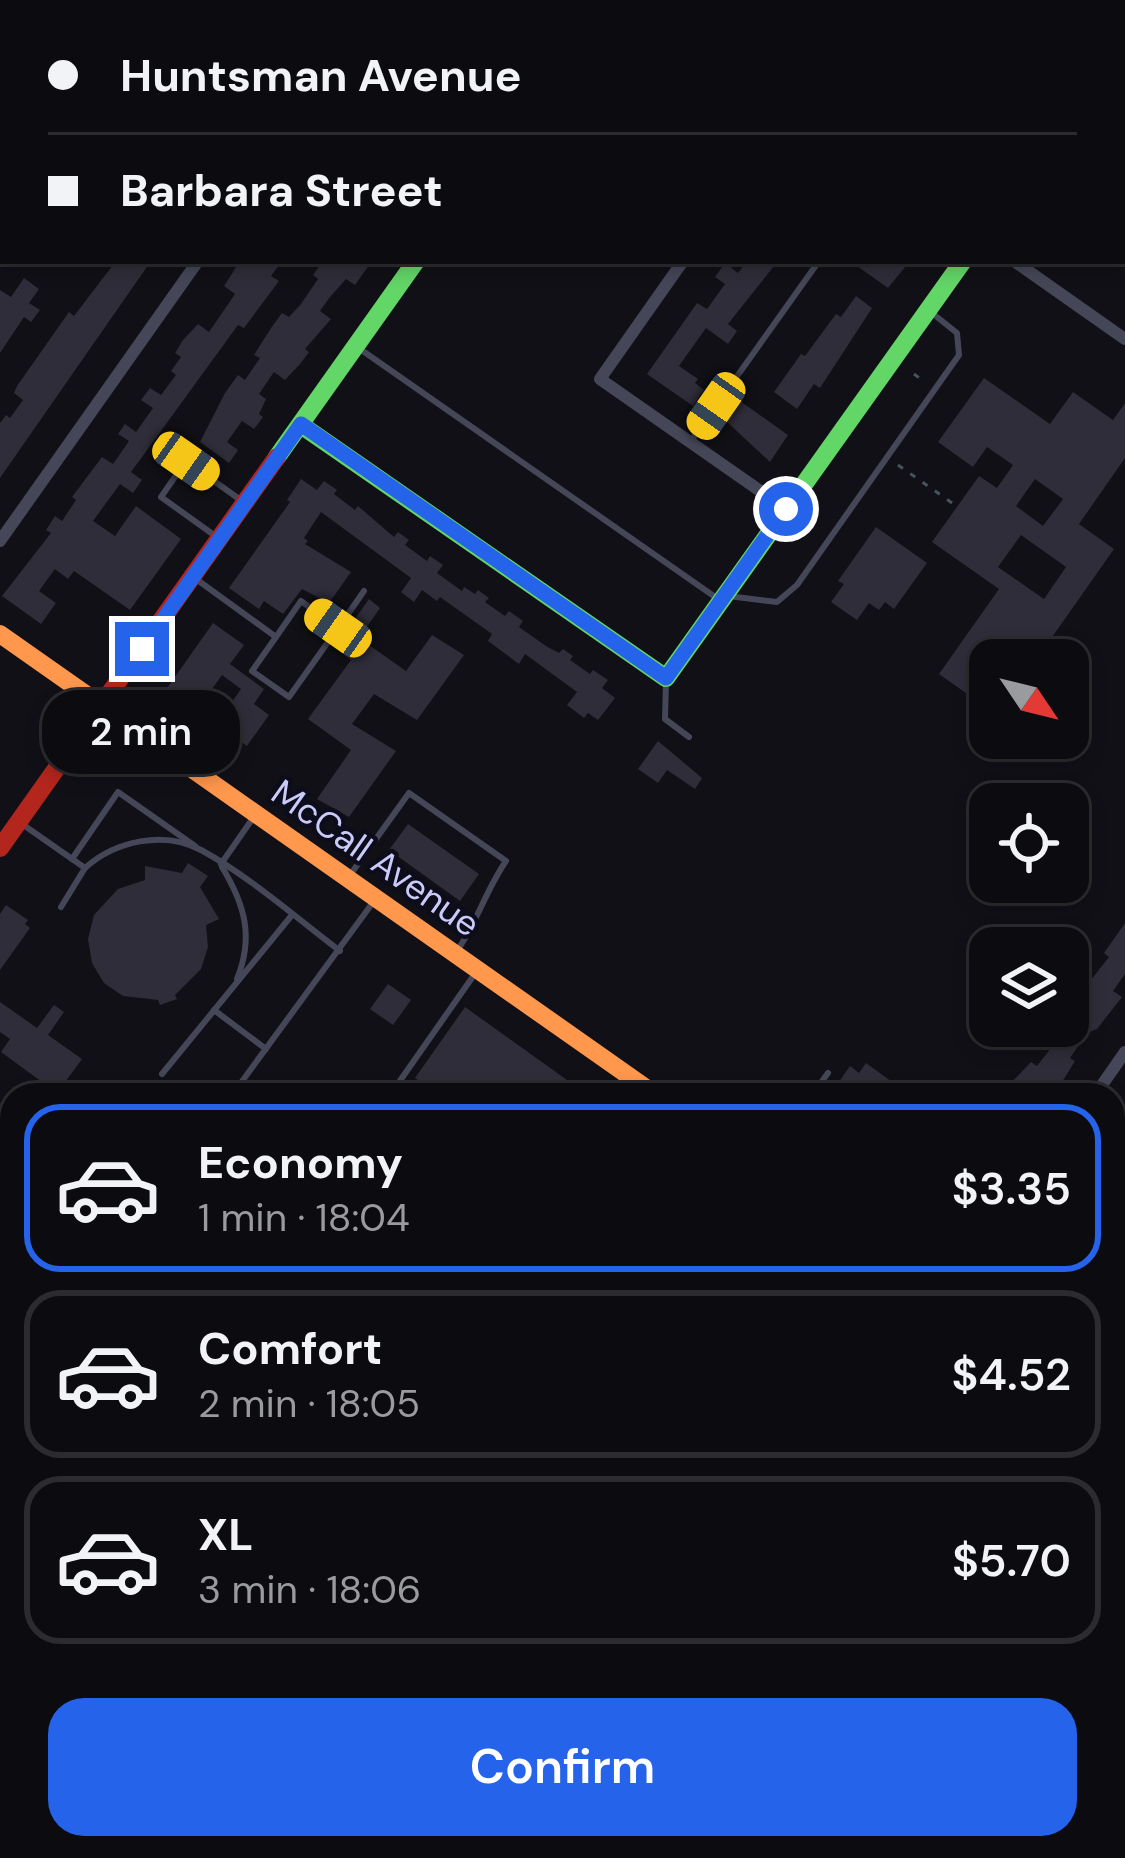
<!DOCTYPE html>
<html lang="en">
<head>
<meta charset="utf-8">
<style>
	:root { --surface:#0c0c10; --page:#151519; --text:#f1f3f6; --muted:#9a9b9f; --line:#2c2c30; --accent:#2563eb }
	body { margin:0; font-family:"DM Sans",sans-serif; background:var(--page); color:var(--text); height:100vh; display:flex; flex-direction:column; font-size:45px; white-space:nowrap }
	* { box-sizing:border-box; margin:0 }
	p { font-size:39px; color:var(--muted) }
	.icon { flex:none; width:66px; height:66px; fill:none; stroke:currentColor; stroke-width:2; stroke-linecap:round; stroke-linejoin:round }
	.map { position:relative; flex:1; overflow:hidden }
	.sheet { position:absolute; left:0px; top:1083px; width:1125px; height:777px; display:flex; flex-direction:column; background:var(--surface); border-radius:36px 36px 0 0; box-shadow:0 6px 18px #0003,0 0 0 3px var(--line) }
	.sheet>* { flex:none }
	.guide { position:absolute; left:0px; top:0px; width:1125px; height:264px; box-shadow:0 6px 18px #0003,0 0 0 3px var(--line); display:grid; align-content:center; height:264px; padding:0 48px; background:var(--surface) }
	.needle { width:78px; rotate:125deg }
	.tools { position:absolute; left:969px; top:639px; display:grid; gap:24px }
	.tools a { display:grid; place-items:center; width:120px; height:120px; border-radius:24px; background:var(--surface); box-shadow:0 6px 18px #0003,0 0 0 3px var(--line); font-size:60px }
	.end { position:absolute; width:54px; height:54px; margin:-27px; border:15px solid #2563eb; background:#fff; box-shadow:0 0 0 6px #fff }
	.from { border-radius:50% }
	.bubble { position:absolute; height:84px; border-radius:36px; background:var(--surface); box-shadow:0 6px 18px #0003,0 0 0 3px var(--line); font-size:39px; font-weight:600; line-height:84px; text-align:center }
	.car { position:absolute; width:36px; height:72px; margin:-36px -18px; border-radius:15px; box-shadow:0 0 9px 3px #0007; background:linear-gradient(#f5c518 24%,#345 0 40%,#f5c518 0 76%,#345 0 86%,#f5c518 0) }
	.guide b { display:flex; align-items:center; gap:42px; height:114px; font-size:45px }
	.guide b+b { border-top:3px solid var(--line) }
	.guide i { width:30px; height:30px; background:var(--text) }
	ul { padding:21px 0 0; list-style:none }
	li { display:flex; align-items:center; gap:36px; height:168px; margin:0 24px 18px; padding:0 24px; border:6px solid var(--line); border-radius:36px }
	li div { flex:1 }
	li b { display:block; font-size:45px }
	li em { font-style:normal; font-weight:600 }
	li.active { border-color:var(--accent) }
	li>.icon { width:108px; height:108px; stroke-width:1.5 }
	.primary-button { display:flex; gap:24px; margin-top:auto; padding:24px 48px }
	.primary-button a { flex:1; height:138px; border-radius:36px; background:var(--accent); color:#fff; font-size:48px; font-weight:600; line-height:138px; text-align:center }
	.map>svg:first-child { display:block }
</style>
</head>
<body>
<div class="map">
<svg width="1125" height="1858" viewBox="0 0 1125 1858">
	<rect width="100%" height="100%" fill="#101016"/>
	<!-- building -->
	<g fill="#2e2d39" fill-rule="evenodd">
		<polygon points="116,261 151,261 0,478 0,423 6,415 10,418 23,400 14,393 17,386 69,312 74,316"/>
		<polygon points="240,261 256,266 260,261 282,261 271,276 279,281 244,328 238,325 145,453 131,472 142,480 133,493 120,484 93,521 115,536 136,506 181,539 130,610 74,571 68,579 55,569 39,591 56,603 41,624 2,596 51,533 46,530 55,516 62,521 76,500 72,497 102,457 113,464 129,441 118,434 125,424 136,432 153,408 141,400 150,388 161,395 176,375 171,371 181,357 175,353 183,340 198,324 209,332 235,294 224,286"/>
		<polygon points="323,261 372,261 355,285 346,279 330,297 320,311 331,319 305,349 309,352 300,364 285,380 274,372 259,394 266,399 259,414 263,417 254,429 242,421 227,442 238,450 229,463 200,442 225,393 238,375 245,380 260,358 254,355 271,328 282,313 289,317 301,304 318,279 313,275"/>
		<polygon points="747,261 778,261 728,324 737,331 728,344 706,328 679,366 698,379 695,383 704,390 693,406 647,374 697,303 707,309 725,284 715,277 725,263 738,273"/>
		<polygon points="850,261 910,261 888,288"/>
		<polygon points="24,278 39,289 29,303 40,310 31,322 24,317 0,353 0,290 11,297"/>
		<polygon points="856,296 872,308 820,388 814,384 797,409 774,392 801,354 805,356 836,314 841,317"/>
		<path d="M 984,378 L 1050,424 L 1073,392 L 1113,420 L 1125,403 L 1125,458 L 1079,524 L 1114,549 L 1036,660 L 990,660 L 990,710 L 939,674 L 999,589 L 932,542 L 979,476 L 997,488 L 1013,465 L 987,447 L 973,467 L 938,442 ZM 1035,479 L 1063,499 L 1043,526 L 1016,506 ZM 1021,535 L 1066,567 L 1044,599 L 998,567 Z"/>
		<polygon points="740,401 788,435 770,462 726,421"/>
		<polygon points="301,479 317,490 324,481 337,490 334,494 355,510 358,506 394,537 398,532 409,540 405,545 427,561 430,556 443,565 437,573 462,591 464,587 475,594 478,590 489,598 485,602 505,616 509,611 523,621 519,627 546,646 559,653 563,649 573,656 570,660 590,674 593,670 608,680 602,688 615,698 598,720 588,713 584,718 567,705 577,692 525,654 519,664 488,641 492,634 440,597 437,601 422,590 414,602 401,592 411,578 321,512 304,538 308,541 305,544 351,572 329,603 302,589 283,614 264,601 259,609 229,588 290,502 287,500"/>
		<polygon points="876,527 927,563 894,609 885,602 879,610 869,603 857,620 831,602 844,584 838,581"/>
		<polygon points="369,599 380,608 359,638 406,671 432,635 464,655 417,720 374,694 352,724 396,751 349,817 317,799 351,750 308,719 351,660 335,647"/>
		<polygon points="213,623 244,645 230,664 264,689 254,704 269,715 247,746 240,741 238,745 214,728 241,689 222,675 195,713 165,691"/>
		<polygon points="658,741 702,778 695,789 667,770 658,783 638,769"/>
		<polygon points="408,824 479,874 460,901 389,850"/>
		<polygon points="188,863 208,876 200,887 219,919 206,925 208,947 201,969 175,995 177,999 160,1005 158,1000 123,996 104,983 92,963 88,939 94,915 118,889 145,880 145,866 182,873"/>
		<polygon points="6,905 28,920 25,924 30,928 0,970 0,914"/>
		<polygon points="1125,923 1125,974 1113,991 1122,997 1097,1029 1087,1033 1070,1058 1075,1061 1054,1095 1023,1095 1009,1085 1031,1062 1037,1066 1068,1026 1068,1009 1109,957 1104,953"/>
		<polygon points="388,984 411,1000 393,1025 370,1009"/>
		<polygon points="0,1002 37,1028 54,1005 64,1012 48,1035 82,1059 57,1093 1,1052 10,1039 0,1032"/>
		<polygon points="465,1007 567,1080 589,1095 439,1095 415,1078"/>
		<polygon points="866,1063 910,1095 830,1095 850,1066 859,1073"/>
		<polygon points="0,1717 12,1725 12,1795 0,1787"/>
	</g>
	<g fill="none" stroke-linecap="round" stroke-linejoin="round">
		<!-- path -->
		<g stroke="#47545c" stroke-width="3" stroke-dasharray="6 9" stroke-linecap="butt">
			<polyline points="914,374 926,383"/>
			<polyline points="898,465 955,505"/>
		</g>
		<!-- lane -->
		<g stroke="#454657" stroke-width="6">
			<polyline points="722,0 726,3"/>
			<polyline points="801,0 805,3"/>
			<polyline points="871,0 875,3"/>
			<polyline points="933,0 937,3"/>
			<polyline points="677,3 681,0"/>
			<polyline points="360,349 718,599"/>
			<polyline points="691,441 819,261"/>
			<polyline points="214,535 161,497 186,461 242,501"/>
			<polyline points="196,579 276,637 301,601 338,628 289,697 252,671 276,637"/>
			<polyline points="728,596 777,602 797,585 959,355 957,333 932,313"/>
			<polyline points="339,627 364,591"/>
			<polyline points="666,681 665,719 689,737"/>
			<path d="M 22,824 L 85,868 C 115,841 164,830 201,850 C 246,874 298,919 340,951"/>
			<polyline points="72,859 118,792 195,846"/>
			<polyline points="221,864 253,818"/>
			<path d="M 222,867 C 245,905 254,937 237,979"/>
			<path d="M 350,875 L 409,793 L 506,861 C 486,890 477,922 457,951"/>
			<polyline points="61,907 85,868"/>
			<polyline points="214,1010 266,1049"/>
			<polyline points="162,1074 292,915"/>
			<polyline points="232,1095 374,901"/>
			<polyline points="390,1095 474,975"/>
			<polyline points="812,1095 828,1073"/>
			<polyline points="1113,1445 1125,1428"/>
			<polyline points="1113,1477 1125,1485"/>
			<polyline points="1113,1765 1125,1748"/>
			<polyline points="1113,1823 1125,1807"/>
			<polyline points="1096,1858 1098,1848"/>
		</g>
		<!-- street -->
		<g stroke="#454657" stroke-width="12">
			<polyline points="646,0 650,3"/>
			<polyline points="162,3 164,0"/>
			<polyline points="380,3 382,0"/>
			<polyline points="599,3 601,0"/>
			<polyline points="1122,39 1125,35"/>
			<polyline points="0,232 3,228"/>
			<polyline points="683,261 600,379 786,509"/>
			<polyline points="1014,261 1125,339"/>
			<polyline points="0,541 198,261"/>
			<polyline points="1095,1095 1125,1052"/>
			<polyline points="0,1369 12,1377"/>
			<polyline points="1114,1417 1125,1402"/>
			<polyline points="0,1419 12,1401"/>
			<polyline points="0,1683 12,1692"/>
			<polyline points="0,1825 12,1833"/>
			<polyline points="33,1848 47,1858"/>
			<polyline points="924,1848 938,1858"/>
			<polyline points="362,1858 369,1848"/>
			<polyline points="390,1858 398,1848"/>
			<polyline points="513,1858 520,1848"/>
			<polyline points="672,1858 680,1848"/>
			<polyline points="845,1858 853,1848"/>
		</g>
		<!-- fast -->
		<g stroke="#63d668" stroke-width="18">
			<polyline points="301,425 666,678 963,261"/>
			<polyline points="277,457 416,261"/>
		</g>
		<!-- slow -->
		<g stroke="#ff974d" stroke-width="18">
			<polyline points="0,634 656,1095"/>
			<polyline points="1113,1416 1125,1424"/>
		</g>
		<!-- jam -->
		<polyline stroke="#b3261e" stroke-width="18" points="0,848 277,457"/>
	</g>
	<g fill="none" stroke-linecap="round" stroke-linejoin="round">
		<!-- route -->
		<polyline stroke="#2563eb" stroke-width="15" points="142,649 301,424 666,678 786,509"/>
	</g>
	<g text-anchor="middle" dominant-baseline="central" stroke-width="9" stroke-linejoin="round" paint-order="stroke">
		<!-- street labels -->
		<g font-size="36" fill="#cbcbf9" stroke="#0d0c1a">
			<text transform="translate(376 858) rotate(35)">McCall Avenue</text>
		</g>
	</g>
</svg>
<div class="tools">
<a><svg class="needle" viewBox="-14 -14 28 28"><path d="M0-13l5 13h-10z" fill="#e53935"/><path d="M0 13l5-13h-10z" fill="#9a9b9f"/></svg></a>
<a><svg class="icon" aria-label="locate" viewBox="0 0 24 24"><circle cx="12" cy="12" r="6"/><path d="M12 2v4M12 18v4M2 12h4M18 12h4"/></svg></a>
<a><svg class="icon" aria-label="layers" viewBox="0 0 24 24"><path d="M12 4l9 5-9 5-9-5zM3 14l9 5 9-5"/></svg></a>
</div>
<i class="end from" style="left:786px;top:509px"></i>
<i class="end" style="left:142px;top:649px"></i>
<div class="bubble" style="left:42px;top:690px;width:198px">2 min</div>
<i class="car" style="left:716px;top:406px;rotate:215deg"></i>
<i class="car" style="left:186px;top:461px;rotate:125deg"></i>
<i class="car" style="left:338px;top:628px;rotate:305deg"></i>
<div class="guide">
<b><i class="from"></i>Huntsman Avenue</b>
<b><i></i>Barbara Street</b>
</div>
<section class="sheet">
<ul>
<li class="active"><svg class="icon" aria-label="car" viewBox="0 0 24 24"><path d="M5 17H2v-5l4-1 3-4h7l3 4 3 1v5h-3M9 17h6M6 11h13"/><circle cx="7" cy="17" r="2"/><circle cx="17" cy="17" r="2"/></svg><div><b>Economy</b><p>1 min · 18:04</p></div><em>$3.35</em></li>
<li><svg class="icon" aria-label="car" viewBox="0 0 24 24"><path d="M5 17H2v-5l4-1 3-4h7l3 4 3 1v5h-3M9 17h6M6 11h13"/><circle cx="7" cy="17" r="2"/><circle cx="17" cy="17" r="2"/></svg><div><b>Comfort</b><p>2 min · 18:05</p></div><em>$4.52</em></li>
<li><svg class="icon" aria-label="car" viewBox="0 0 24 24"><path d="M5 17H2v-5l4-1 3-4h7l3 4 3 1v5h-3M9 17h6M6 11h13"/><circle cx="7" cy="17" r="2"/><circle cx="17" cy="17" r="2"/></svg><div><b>XL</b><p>3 min · 18:06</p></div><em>$5.70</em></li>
</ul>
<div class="primary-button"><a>Confirm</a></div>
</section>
</div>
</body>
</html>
